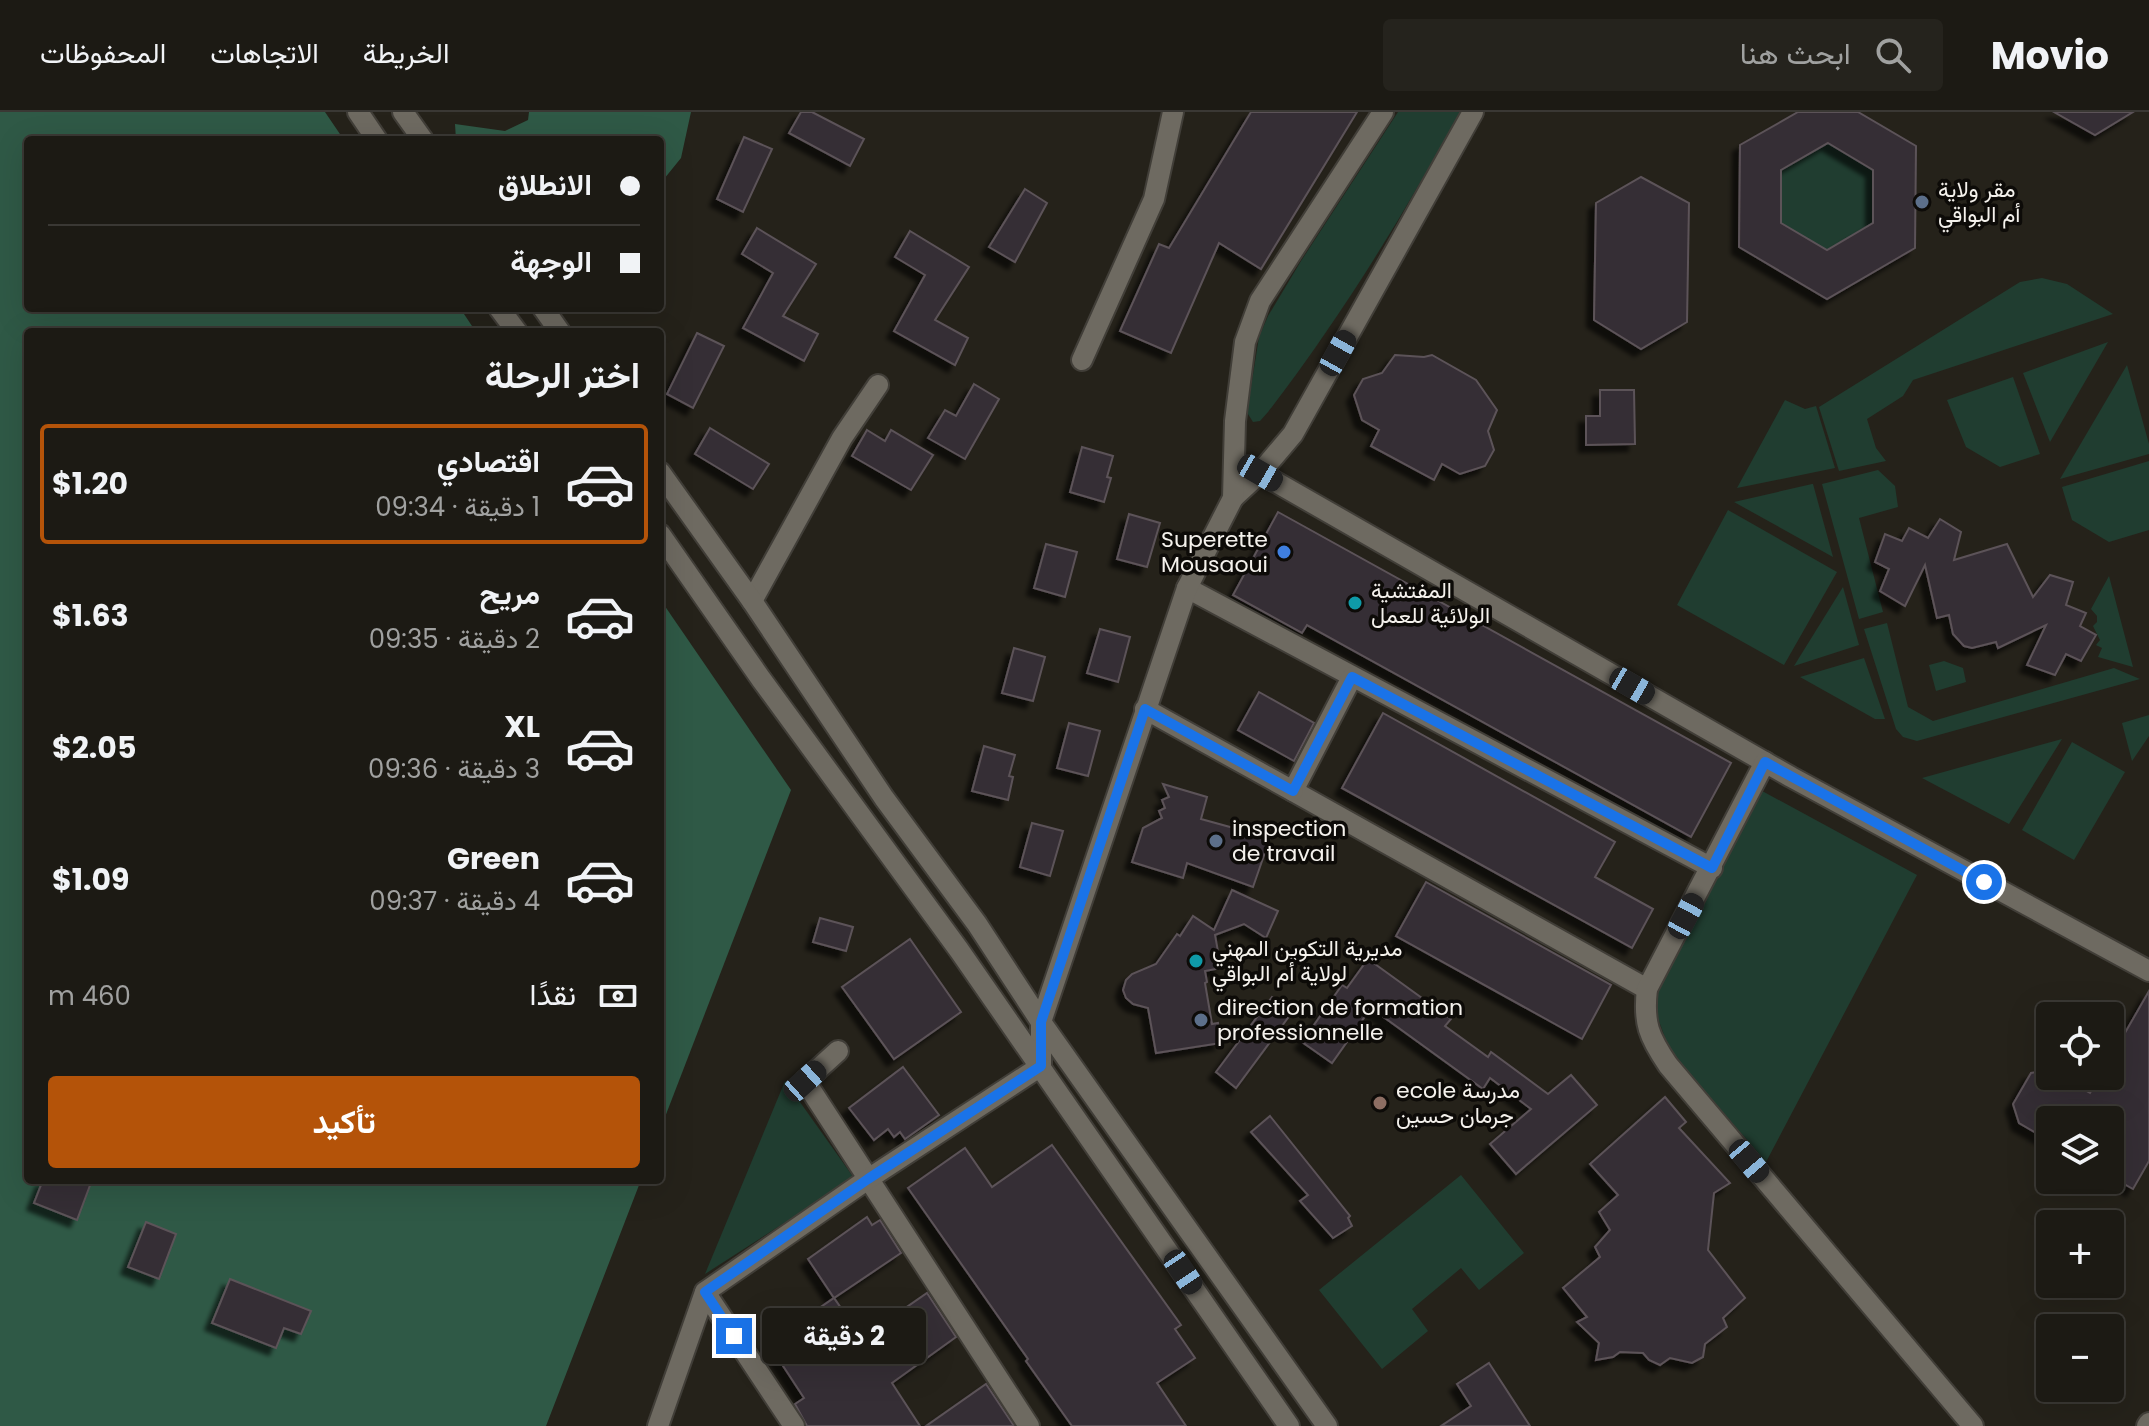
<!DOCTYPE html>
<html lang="ar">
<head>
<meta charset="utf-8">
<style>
	:root { --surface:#1c1a14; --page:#25231d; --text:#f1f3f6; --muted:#a0a1a0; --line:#3a3834; --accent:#b45309 }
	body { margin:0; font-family:Poppins,Vazirmatn,sans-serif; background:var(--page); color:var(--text); direction:rtl; height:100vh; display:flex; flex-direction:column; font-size:30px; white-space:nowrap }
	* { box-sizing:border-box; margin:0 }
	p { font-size:26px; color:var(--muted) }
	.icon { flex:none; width:44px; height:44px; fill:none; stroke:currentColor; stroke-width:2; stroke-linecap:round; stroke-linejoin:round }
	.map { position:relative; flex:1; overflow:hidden; direction:ltr }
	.details { position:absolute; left:24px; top:216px; width:640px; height:856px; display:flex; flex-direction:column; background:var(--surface); border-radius:8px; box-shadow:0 8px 32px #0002,0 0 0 2px var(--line); direction:rtl }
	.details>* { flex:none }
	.banner { position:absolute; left:24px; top:24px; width:640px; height:176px; border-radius:8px; box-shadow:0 8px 32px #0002,0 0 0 2px var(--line); direction:rtl; display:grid; align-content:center; height:176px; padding:0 24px; background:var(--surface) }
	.tools { position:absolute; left:2036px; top:890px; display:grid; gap:16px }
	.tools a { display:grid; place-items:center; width:88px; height:88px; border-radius:8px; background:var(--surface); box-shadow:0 8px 32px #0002,0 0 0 2px var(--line); font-size:40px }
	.end { position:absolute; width:36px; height:36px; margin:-18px; border:10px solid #1a73e8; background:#fff; box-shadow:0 0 0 4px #fff }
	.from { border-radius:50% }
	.bubble { position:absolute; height:56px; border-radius:8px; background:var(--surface); box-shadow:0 8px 32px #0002,0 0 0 2px var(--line); font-size:26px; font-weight:700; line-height:56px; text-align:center; direction:rtl }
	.car { position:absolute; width:24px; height:48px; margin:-24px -12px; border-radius:10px; box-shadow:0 0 6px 2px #0007; background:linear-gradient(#222 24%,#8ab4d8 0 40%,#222 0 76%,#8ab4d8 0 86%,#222 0) }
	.banner b { display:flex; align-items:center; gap:28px; height:76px; font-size:30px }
	.banner b+b { border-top:2px solid var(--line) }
	.banner i { width:20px; height:20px; background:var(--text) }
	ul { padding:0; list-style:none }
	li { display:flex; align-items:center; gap:24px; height:120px; margin:0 16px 12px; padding:0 8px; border:4px solid transparent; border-radius:8px }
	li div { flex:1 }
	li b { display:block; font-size:30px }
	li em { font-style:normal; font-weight:700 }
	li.on { border-color:var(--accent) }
	li>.icon { width:72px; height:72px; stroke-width:1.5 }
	h2 { padding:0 24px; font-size:36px; line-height:96px }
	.pay { display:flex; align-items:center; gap:20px; height:88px; padding:0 24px; font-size:30px }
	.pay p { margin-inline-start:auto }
	.button { display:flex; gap:16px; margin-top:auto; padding:16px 24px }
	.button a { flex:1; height:92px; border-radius:8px; background:var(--accent); color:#fff; font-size:32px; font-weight:700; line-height:92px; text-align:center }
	header { display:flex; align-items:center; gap:48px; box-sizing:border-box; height:112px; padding:0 40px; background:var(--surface); border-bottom:2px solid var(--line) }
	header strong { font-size:38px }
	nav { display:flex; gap:44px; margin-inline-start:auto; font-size:28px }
	.search { width:560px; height:72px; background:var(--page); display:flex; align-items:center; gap:20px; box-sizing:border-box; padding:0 28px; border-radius:8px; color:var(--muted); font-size:30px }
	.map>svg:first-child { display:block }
</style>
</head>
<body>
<header>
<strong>Movio</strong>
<div class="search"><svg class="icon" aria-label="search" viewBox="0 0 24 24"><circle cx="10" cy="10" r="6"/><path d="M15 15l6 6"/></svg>ابحث هنا</div>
<nav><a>الخريطة</a><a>الاتجاهات</a><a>المحفوظات</a></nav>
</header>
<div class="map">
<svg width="2149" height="1314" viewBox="0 0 2149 1314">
	<defs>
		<filter id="shadow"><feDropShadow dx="-7" dy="7" stdDeviation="2" flood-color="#0009"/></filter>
	</defs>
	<rect width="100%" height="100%" fill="#25221a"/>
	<!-- green -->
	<g fill="#203d30">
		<path d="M 1398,0 L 1460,0 C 1403,104 1341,205 1268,300 L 1260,309 L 1253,310 L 1248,302 L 1248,294 L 1259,225 L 1268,204 L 1301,149 Z"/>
		<polygon points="1828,31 1873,58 1873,111 1827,138 1781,111 1781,58"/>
		<polygon points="2042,166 2067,172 2113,202 1913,268 1903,284 1867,307 1876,336 1886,349 1839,359 1819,295 2020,170"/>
		<polygon points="2108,230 2050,330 2023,261"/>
		<polygon points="2127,253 2149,332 2149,342 2060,367"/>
		<polygon points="2013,265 2040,342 2000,355 1966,335 1947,288"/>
		<polygon points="1785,288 1805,297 1816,294 1835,356 1737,376"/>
		<polygon points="2149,349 2149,418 2109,430 2072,408 2062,375"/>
		<polygon points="1878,358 1895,374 1898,395 1859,406 1883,500 1859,507 1822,372"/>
		<polygon points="1813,372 1833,445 1734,390 1812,372"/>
		<polygon points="1728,398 1837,460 1784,553 1677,493"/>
		<polygon points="2109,464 2133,555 2098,545 2102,536 2096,533 2100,528 2093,514 2097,510 2097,504 2091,497"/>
		<polygon points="1843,475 1859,533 1794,554"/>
		<polygon points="1887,511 1908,595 1933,609 2114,556 2140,567 1917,629 1903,625 1896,617 1864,517"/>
		<polygon points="1864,546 1885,607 1875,607 1800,565"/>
		<polygon points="1944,549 1963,556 1966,570 1936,579 1929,553"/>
		<polygon points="2149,603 2149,624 2132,649 2122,611"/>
		<polygon points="2062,627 2009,712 1922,666"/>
		<polygon points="2072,630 2125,660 2074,748 2022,718"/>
		<polygon points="1753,674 1917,763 1766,1050 1670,939 1647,877"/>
		<polygon points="785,969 854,1066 705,1162"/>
		<polygon points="1461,1063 1524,1141 1479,1178 1461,1156 1412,1197 1428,1219 1382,1257 1319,1178"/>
	</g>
	<!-- forest -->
	<g fill="#2f5946">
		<polygon points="0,0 325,0 344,28 28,28 28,196 460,196 476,220 28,220 28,1068 641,1068 546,1314 0,1314"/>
		<polygon points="529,0 691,0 681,46 660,72 660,28 456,28 455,12 505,19 528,8"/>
		<polygon points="660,487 791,678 660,1018"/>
	</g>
	<!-- building -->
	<g fill="#362e34" stroke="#5c5359" stroke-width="2" fill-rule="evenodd" filter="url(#shadow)">
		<polygon points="801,0 812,0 864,27 850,54 789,21"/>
		<polygon points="1251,0 1357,0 1261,157 1219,131 1171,241 1120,219 1159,132 1169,136"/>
		<path d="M 1798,0 L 1858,0 L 1916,34 L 1915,136 L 1827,187 L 1739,135 L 1740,33 ZM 1828,31 L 1873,58 L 1873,111 L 1827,138 L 1781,111 L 1781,58 Z"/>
		<polygon points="2054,0 2133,0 2095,23"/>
		<polygon points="744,25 772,37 743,100 717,87"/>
		<polygon points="1641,65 1689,91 1687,210 1641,237 1594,208 1596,91"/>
		<polygon points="1025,77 1047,91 1015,150 989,135"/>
		<polygon points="757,116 816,152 783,204 818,222 804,249 743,216 773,161 742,142"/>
		<polygon points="910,119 969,155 935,208 968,226 955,253 894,219 925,163 895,145"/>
		<polygon points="697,221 724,234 693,296 667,282"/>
		<polygon points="1395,243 1424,245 1432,243 1476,268 1497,298 1488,319 1494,338 1485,354 1460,362 1442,352 1434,368 1371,334 1379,318 1362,308 1354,283 1363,267 1382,261"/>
		<polygon points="974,272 999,287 965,347 928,326 945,298 956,304"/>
		<polygon points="1600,278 1634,278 1635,332 1586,333 1586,304 1600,304"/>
		<polygon points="710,316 769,352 753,377 695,342"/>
		<polygon points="867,318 885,329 891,318 933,343 911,378 852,344"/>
		<polygon points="1082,335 1113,344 1107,365 1111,366 1104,390 1070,380"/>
		<polygon points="1278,400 1731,651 1691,725 1307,513 1302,521 1233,483"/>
		<polygon points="1129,402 1160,411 1147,455 1117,447"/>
		<polygon points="1940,407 1961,420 1954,448 2007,432 2033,485 2050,463 2073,470 2066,493 2086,501 2080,514 2096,523 2081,549 2066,542 2055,563 2027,553 2046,513 1998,536 1996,530 1972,536 1964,534 1953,522 1949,503 1937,506 1925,453 1905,494 1880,479 1889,457 1875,450 1885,422 1902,429 1909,416 1928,426"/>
		<polygon points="1046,432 1077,440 1065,485 1034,476"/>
		<polygon points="1100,517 1130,525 1118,570 1087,561"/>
		<polygon points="1014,536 1045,545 1033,589 1002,581"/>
		<polygon points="1259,580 1314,611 1294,649 1238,618"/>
		<polygon points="1383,601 1615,730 1595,765 1653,797 1632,836 1342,676"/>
		<polygon points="1069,611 1100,619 1088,664 1057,656"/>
		<polygon points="984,634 1015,643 1009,664 1013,665 1008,688 972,679"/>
		<polygon points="1163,672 1207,685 1201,707 1270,726 1253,775 1187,751 1183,766 1132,750 1143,716 1162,706 1159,699 1165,696 1162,688 1169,685"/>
		<polygon points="1032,711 1063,719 1050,764 1020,755"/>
		<polygon points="1426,770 1611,873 1582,927 1396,824"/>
		<polygon points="1232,778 1278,799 1266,826 1244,812 1215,823 1221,856 1205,859 1207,870 1205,871 1212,912 1218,911 1221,931 1156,941 1148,896 1133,892 1126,886 1123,878 1126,868 1132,862 1156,852 1177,822 1180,824 1193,804 1214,818"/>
		<polygon points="820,806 853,815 846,839 813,830"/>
		<polygon points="910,827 961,900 894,947 842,875"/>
		<polygon points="1368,847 1451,907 1445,914 1488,945 1491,940 1548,982 1571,963 1597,993 1516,1062 1490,1032 1531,997 1490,966 1483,977 1371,896 1332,951 1302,930 1342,873 1347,876"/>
		<polygon points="2149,879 2149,1049 2133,1077 2110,1064 2110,1008 2050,1008 2050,1029 2019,1011 2013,992 2031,961 2050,958 2050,964 2060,964 2090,981 2100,964 2110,964 2110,947"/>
		<polygon points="1272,885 1293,899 1236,976 1216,960"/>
		<polygon points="903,955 939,1003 905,1027 900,1020 894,1025 888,1017 874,1028 849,996"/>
		<polygon points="1665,985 1686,1010 1679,1016 1730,1071 1714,1081 1708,1138 1745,1186 1723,1206 1727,1215 1705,1232 1703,1245 1692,1251 1670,1246 1660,1253 1649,1248 1643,1241 1620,1240 1613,1245 1596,1248 1599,1231 1577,1210 1587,1205 1563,1176 1600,1145 1595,1135 1610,1118 1599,1100 1618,1083 1590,1052"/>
		<polygon points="1270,1004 1350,1104 1348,1106 1352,1114 1333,1126 1300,1089 1308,1083 1251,1020"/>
		<polygon points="1052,1033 1181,1213 1175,1217 1195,1246 1157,1271 1186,1314 1072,1314 1026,1249 1028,1247 908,1076 965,1036 992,1075"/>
		<polygon points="43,1068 92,1068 77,1108 34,1091"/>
		<polygon points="867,1105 872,1113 880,1108 901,1141 834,1186 808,1147"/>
		<polygon points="146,1110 176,1122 159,1167 128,1155"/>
		<polygon points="230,1167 311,1199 301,1222 284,1216 276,1236 212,1211"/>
		<polygon points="927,1181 956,1225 892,1271 920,1314 807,1314 795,1292 804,1286 768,1231 834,1186 862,1226"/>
		<polygon points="1489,1251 1530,1314 1441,1314 1471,1294 1457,1272"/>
		<polygon points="986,1272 1014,1314 926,1314"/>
	</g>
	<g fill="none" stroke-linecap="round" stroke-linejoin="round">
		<!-- minor casing -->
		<g stroke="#413e38" stroke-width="24">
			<g id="minor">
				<polyline points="1082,248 1154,87 1173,0"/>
				<polyline points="1233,386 1260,361 1791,665 2149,859"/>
				<polyline points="1187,476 1712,756"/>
				<polyline points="752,489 842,326 878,273"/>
				<polyline points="1352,565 1293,679 1647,877"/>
				<polyline points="1145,597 1293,679"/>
				<path d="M 1765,650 L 1647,877 C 1643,911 1649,925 1668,953 L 1973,1314"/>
				<polyline points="838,939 805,969 1029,1314"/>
				<polyline points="705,1180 794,1314"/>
				<polyline points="658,1314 705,1180 868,1067 1041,954 1041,910"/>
			</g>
		</g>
		<!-- tertiary casing -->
		<g stroke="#413e38" stroke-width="24">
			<g id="tertiary">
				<polyline points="1260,361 1293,322 1473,0"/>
				<polyline points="1041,910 1187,476 1233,386 1235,309 1245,230 1260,189 1383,0"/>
			</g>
		</g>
		<!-- secondary casing -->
		<g stroke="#413e38" stroke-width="24">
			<g id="secondary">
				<polyline points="358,0 377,28"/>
				<polyline points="403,0 423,28"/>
				<polyline points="499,196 517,220"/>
				<polyline points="543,196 560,220"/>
				<polyline points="660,360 752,489 884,686 977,812 1041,910 1327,1314"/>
				<polyline points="660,422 761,567 959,838 1289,1314"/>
				<polyline points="2147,1314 2149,1311"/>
			</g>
		</g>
		<!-- minor -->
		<use href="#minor" stroke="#6e6a61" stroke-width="20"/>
		<!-- tertiary -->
		<use href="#tertiary" stroke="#6e6a61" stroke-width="20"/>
		<!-- secondary -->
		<use href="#secondary" stroke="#6e6a61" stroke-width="20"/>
	</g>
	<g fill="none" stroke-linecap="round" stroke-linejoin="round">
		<!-- route -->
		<polyline stroke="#1a73e8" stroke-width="10" points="734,1224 705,1180 868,1067 1041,954 1041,910 1145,597 1293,679 1352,565 1712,756 1765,650 1984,770"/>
	</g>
	<!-- markers -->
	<g fill="#5c6f8a" stroke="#0d0b08" stroke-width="3">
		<circle cx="1922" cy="90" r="8"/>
		<circle cx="1216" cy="729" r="8"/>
		<circle cx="1201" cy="908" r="8"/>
	</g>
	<circle fill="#3f7fe0" stroke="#0d0b08" stroke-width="3" cx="1284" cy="440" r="8"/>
	<g fill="#0f9aa8" stroke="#0d0b08" stroke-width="3">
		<circle cx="1355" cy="491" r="8"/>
		<circle cx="1196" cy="849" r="8"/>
	</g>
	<circle fill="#8d6e63" stroke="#0d0b08" stroke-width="3" cx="1380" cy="991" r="8"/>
	<g text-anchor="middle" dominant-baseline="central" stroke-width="7" stroke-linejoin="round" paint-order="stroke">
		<!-- poi labels -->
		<g font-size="22" fill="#f4f1ec" stroke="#0d0b08" text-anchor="start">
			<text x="1938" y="77">مقر ولاية<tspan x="1938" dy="25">أم البواقي</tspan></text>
			<text x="1268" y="427" text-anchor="end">Superette<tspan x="1268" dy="25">Mousaoui</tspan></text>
			<text x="1371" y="478">المفتشية<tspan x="1371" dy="25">الولائية للعمل</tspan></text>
			<text x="1232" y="716">inspection<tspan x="1232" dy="25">de travail</tspan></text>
			<text x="1212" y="836">مديرية التكوين المهني<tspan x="1212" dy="25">لولاية أم البواقي</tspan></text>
			<text x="1217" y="895">direction de formation<tspan x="1217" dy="25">professionnelle</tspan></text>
			<text x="1396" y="978">ecole مدرسة<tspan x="1396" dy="25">جرمان حسين</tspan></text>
		</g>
	</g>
</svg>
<div class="tools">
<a><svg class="icon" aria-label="locate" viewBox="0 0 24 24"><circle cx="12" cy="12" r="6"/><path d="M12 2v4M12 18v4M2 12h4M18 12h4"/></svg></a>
<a><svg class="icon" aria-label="layers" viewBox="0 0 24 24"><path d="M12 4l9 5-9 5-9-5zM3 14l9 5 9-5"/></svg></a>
<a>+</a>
<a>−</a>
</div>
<i class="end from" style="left:1984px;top:770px"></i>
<i class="end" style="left:734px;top:1224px"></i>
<div class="bubble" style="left:762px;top:1196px;width:164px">2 دقيقة</div>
<i class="car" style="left:1338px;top:241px;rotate:29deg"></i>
<i class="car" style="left:1260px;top:361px;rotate:120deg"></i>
<i class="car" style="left:1632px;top:574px;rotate:120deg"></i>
<i class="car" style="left:1686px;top:804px;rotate:28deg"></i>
<i class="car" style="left:805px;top:969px;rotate:48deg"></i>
<i class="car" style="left:1749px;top:1049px;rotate:140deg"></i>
<i class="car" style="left:1183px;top:1160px;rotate:146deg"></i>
<div class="banner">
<b><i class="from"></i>الانطلاق</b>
<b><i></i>الوجهة</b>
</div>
<section class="details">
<h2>اختر الرحلة</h2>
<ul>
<li class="on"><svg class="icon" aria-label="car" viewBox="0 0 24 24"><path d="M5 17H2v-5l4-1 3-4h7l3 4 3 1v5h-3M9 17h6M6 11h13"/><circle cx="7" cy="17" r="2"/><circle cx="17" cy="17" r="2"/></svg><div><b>اقتصادي</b><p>1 دقيقة · 09:34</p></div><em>$1.20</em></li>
<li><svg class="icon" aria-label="car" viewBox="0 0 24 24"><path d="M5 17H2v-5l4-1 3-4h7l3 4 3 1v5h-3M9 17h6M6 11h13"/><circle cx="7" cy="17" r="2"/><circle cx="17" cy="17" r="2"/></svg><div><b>مريح</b><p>2 دقيقة · 09:35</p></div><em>$1.63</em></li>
<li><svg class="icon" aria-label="car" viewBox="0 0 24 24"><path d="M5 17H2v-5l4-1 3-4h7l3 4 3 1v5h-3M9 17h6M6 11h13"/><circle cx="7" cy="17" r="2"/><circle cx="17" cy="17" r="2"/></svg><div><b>XL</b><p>3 دقيقة · 09:36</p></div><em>$2.05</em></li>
<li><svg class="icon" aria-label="car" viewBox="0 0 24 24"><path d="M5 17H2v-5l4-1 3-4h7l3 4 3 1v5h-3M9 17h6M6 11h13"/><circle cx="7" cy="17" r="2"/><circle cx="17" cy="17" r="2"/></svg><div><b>Green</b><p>4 دقيقة · 09:37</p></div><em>$1.09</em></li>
</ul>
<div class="pay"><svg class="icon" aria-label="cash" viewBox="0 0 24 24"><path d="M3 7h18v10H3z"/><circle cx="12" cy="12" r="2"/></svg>نقدًا<p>460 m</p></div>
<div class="button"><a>تأكيد</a></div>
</section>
</div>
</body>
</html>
